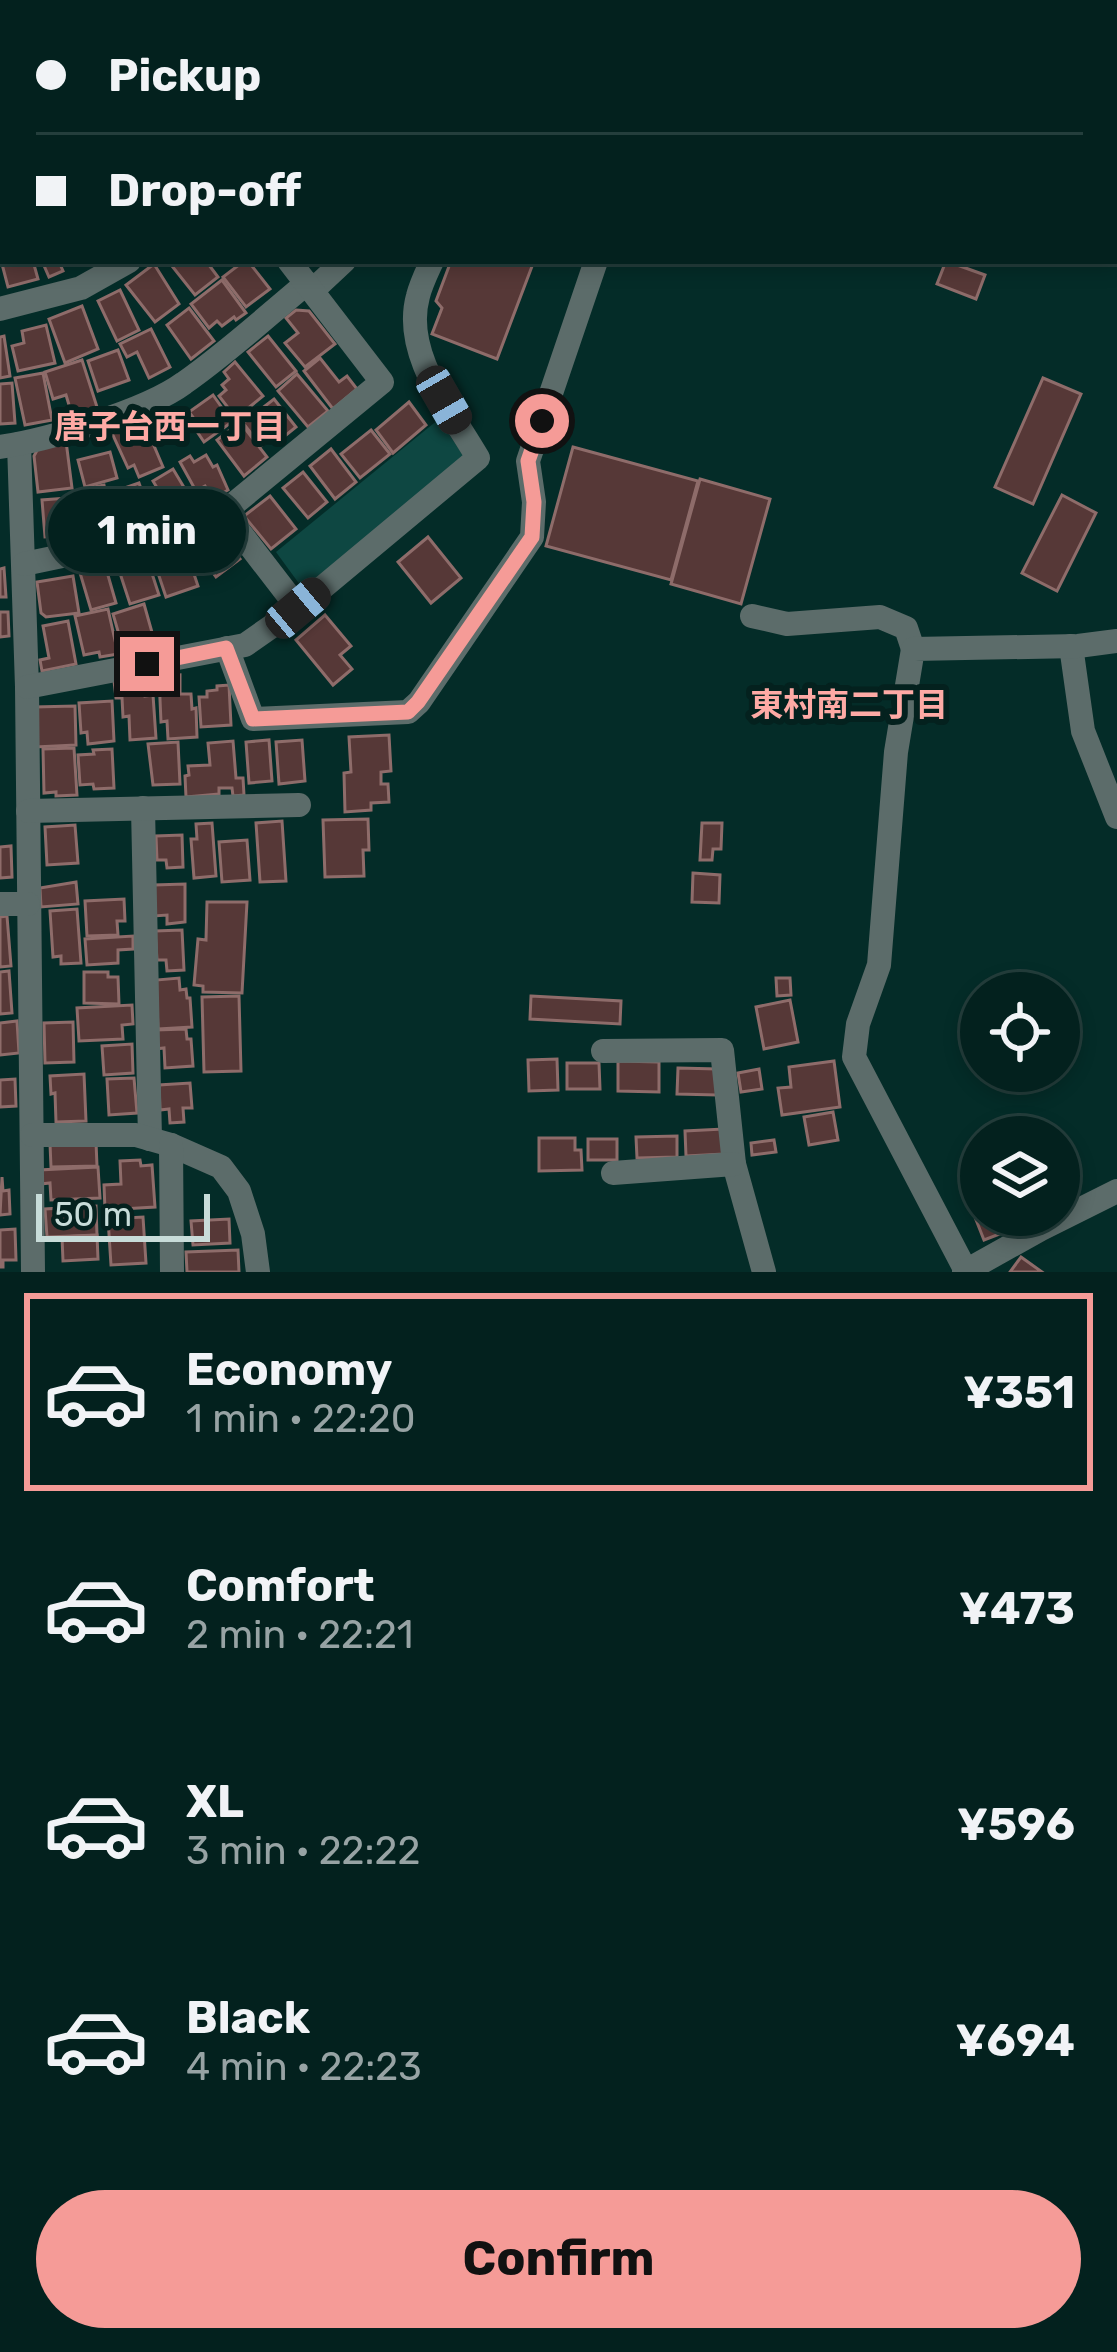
<!DOCTYPE html>
<html lang="en">
<head>
<meta charset="utf-8">
<style>
	:root { --surface:#03211e; --page:#0d2927; --text:#f1f3f6; --muted:#97a3a4; --line:#243e3c; --accent:#f59b97 }
	body { margin:0; font-family:Rubik,"Noto Sans JP",sans-serif; background:var(--page); color:var(--text); height:100vh; display:flex; flex-direction:column; font-size:45px; white-space:nowrap }
	* { box-sizing:border-box; margin:0 }
	p { font-size:39px; color:var(--muted) }
	.icon { flex:none; width:66px; height:66px; fill:none; stroke:currentColor; stroke-width:2; stroke-linecap:round; stroke-linejoin:round }
	.map { position:relative; height:1272px; overflow:hidden }
	.side { display:flex; flex-direction:column; background:var(--surface); flex:1 }
	.side>* { flex:none }
	.banner { position:absolute; left:0px; top:0px; width:1119px; height:264px; box-shadow:0 6px 18px #0003,0 0 0 3px var(--line); display:grid; align-content:center; height:264px; padding:0 36px; background:var(--surface) }
	.fabs { position:absolute; left:960px; top:972px; display:grid; gap:24px }
	.fabs a { display:grid; place-items:center; width:120px; height:120px; border-radius:50%; background:var(--surface); box-shadow:0 6px 18px #0003,0 0 0 3px var(--line); font-size:60px }
	.scale { position:absolute; left:36px; bottom:30px; width:174px; box-sizing:border-box; padding-left:12px; border:6px solid #c8dcd9; border-top:0; font-size:33px; line-height:42px; white-space:nowrap; color:#c8dcd9; -webkit-text-stroke:9px #04211e; paint-order:stroke }
	.end { position:absolute; width:54px; height:54px; margin:-27px; border:15px solid #f59b97; background:#111; box-shadow:0 0 0 6px #111 }
	.from { border-radius:50% }
	.bubble { position:absolute; height:84px; border-radius:42px; background:var(--surface); box-shadow:0 6px 18px #0003,0 0 0 3px var(--line); font-size:39px; font-weight:700; line-height:84px; text-align:center }
	.car { position:absolute; width:36px; height:72px; margin:-36px -18px; border-radius:15px; box-shadow:0 0 9px 3px #0007; background:linear-gradient(#222 24%,#8ab4d8 0 40%,#222 0 76%,#8ab4d8 0 86%,#222 0) }
	.banner b { display:flex; align-items:center; gap:42px; height:114px; font-size:45px }
	.banner b+b { border-top:3px solid var(--line) }
	.banner i { width:30px; height:30px; background:var(--text) }
	ul { padding:21px 0 0; list-style:none }
	li { display:flex; align-items:center; gap:36px; height:198px; margin:0 24px 18px; padding:0 12px; border:6px solid transparent; border-radius:0px }
	li div { flex:1 }
	li b { display:block; font-size:45px }
	li em { font-style:normal; font-weight:700 }
	li.active { border-color:var(--accent) }
	li>.icon { width:108px; height:108px; stroke-width:1.5 }
	.button { display:flex; gap:24px; margin-top:auto; padding:24px 36px }
	.button a { flex:1; height:138px; border-radius:72px; background:var(--accent); color:#111; font-size:48px; font-weight:700; line-height:138px; text-align:center }
	.map>svg:first-child { display:block }
</style>
</head>
<body>
<div class="map">
<svg width="1117" height="1272" viewBox="0 0 1117 1272">
	<rect width="100%" height="100%" fill="#042c28"/>
	<!-- green -->
	<polygon fill="#0e4742" points="439,419 464,457 303,589 276,552"/>
	<!-- building -->
	<g fill="#563837" stroke="#8e6c6a" stroke-width="3">
		<polygon points="0,0 7,0 8,3 3,3 3,46 0,47"/>
		<polygon points="103,0 167,0 168,3 105,3"/>
		<polygon points="948,0 1003,0 997,3 949,3"/>
		<polygon points="12,261 33,261 38,279 8,287 2,264"/>
		<polygon points="42,261 66,261 60,264 63,271 49,277"/>
		<polygon points="168,261 206,261 218,277 195,295"/>
		<polygon points="244,261 248,261 270,289 246,307 223,277"/>
		<polygon points="451,261 534,261 497,359 432,334 442,308 436,301"/>
		<polygon points="946,261 985,275 976,299 937,284"/>
		<polygon points="154,264 179,304 155,322 126,285"/>
		<polygon points="222,280 246,313 236,320 234,317 222,326 217,321 209,328 191,304"/>
		<polygon points="120,290 139,330 117,341 98,301"/>
		<polygon points="82,306 98,349 65,363 49,319"/>
		<polygon points="189,308 214,341 191,359 167,325"/>
		<polygon points="296,310 309,311 335,344 305,367 285,343 298,333 286,318"/>
		<polygon points="46,325 55,363 18,371 12,346 24,343 22,331"/>
		<polygon points="151,329 170,367 149,378 137,352 127,357 120,344"/>
		<polygon points="4,336 10,376 0,378 0,337"/>
		<polygon points="268,336 296,371 276,387 248,352"/>
		<polygon points="118,350 129,380 98,391 88,361"/>
		<polygon points="320,358 339,382 347,376 357,389 333,409 304,371"/>
		<polygon points="82,360 97,407 72,415 66,395 53,399 45,372"/>
		<polygon points="235,362 263,396 236,418 219,396 226,390 222,385 229,379 224,372"/>
		<polygon points="43,373 52,420 25,425 15,378"/>
		<polygon points="297,374 328,411 308,427 278,391"/>
		<polygon points="1043,378 1081,394 1033,504 995,487"/>
		<polygon points="12,383 15,423 0,424 0,384"/>
		<polygon points="213,395 232,422 204,442 194,427 198,424 189,412"/>
		<polygon points="274,399 296,427 280,440 276,435 261,446 243,423"/>
		<polygon points="409,402 426,425 393,453 376,430"/>
		<polygon points="143,420 163,467 139,477 134,465 128,468 112,433"/>
		<polygon points="240,422 267,457 244,476 217,440"/>
		<polygon points="371,430 390,454 360,478 341,454"/>
		<polygon points="66,441 72,488 38,492 34,456 41,443"/>
		<polygon points="573,447 698,481 671,580 546,546"/>
		<polygon points="331,449 356,482 335,499 310,466"/>
		<polygon points="110,452 117,478 85,487 78,460"/>
		<polygon points="206,455 213,467 217,465 228,490 213,499 205,486 196,491 180,462 190,456 194,462"/>
		<polygon points="173,469 191,499 171,511 153,481"/>
		<polygon points="303,472 327,502 308,518 283,488"/>
		<polygon points="700,479 770,499 741,604 671,584"/>
		<polygon points="139,483 151,517 127,525 116,491"/>
		<polygon points="104,485 111,522 81,528 74,491"/>
		<polygon points="1062,495 1096,513 1057,591 1022,573"/>
		<polygon points="270,496 296,529 271,549 244,516"/>
		<polygon points="67,498 70,535 45,537 42,500"/>
		<polygon points="205,530 214,535 219,532 240,559 216,577 190,542"/>
		<polygon points="428,537 461,578 431,603 398,562"/>
		<polygon points="183,541 198,586 166,597 151,552"/>
		<polygon points="145,552 159,595 130,604 118,567 130,564 128,557"/>
		<polygon points="103,558 116,603 91,610 78,566"/>
		<polygon points="4,568 6,597 0,597 0,569"/>
		<polygon points="73,576 79,613 46,617 41,613 37,582"/>
		<polygon points="144,604 155,643 124,652 113,614"/>
		<polygon points="108,609 118,654 100,657 99,652 84,655 75,616"/>
		<polygon points="0,612 8,612 9,636 0,637"/>
		<polygon points="325,615 351,646 340,655 352,669 333,685 296,640"/>
		<polygon points="68,621 76,664 42,671 40,660 49,658 43,626"/>
		<polygon points="180,675 180,694 191,694 192,709 196,708 197,737 168,739 167,721 161,722 159,677"/>
		<polygon points="132,680 133,687 144,686 145,696 153,695 156,738 130,740 129,716 123,717 122,698 116,698 114,681"/>
		<polygon points="229,685 231,725 201,727 199,697 207,697 207,691 217,690 217,686"/>
		<polygon points="112,701 114,741 88,744 87,732 81,733 79,703"/>
		<polygon points="75,706 76,745 35,747 34,707"/>
		<polygon points="389,735 391,771 381,772 381,784 388,784 389,802 371,803 371,810 345,812 344,773 351,772 349,737"/>
		<polygon points="269,740 272,781 249,783 246,742"/>
		<polygon points="302,740 305,781 279,784 276,742"/>
		<polygon points="233,741 236,778 243,778 244,795 233,796 232,788 219,788 219,794 186,797 185,776 189,775 188,766 210,765 208,743"/>
		<polygon points="178,742 180,784 153,785 148,744"/>
		<polygon points="74,748 77,795 56,796 56,792 44,793 43,749"/>
		<polygon points="112,749 114,788 94,789 93,784 80,785 78,755 94,754 93,750"/>
		<polygon points="368,819 369,850 363,850 364,876 325,877 323,820"/>
		<polygon points="282,821 286,881 260,882 256,823"/>
		<polygon points="212,823 216,876 194,878 191,839 197,839 196,824"/>
		<polygon points="702,823 722,823 721,849 713,849 712,860 700,860"/>
		<polygon points="75,825 78,863 47,865 45,827"/>
		<polygon points="182,835 183,867 167,868 166,860 157,860 156,836"/>
		<polygon points="247,840 250,880 222,882 219,842"/>
		<polygon points="11,846 12,877 0,878 0,847"/>
		<polygon points="693,873 720,875 719,903 692,902"/>
		<polygon points="76,882 78,904 41,907 40,888"/>
		<polygon points="185,884 185,922 167,924 167,915 154,916 154,885"/>
		<polygon points="124,899 125,921 117,921 118,935 87,936 85,901"/>
		<polygon points="207,902 247,902 242,993 203,992 203,986 194,985 198,939 206,940"/>
		<polygon points="77,909 81,963 61,964 61,956 53,957 50,911"/>
		<polygon points="7,916 11,966 0,967 0,917"/>
		<polygon points="182,930 184,970 167,971 166,960 157,960 155,931"/>
		<polygon points="133,936 133,949 118,950 118,963 87,965 85,939"/>
		<polygon points="9,971 12,1013 0,1014 0,972"/>
		<polygon points="84,972 108,972 108,977 118,977 119,1004 84,1003"/>
		<polygon points="179,978 180,990 186,989 187,998 190,998 192,1027 158,1029 156,980"/>
		<polygon points="776,978 790,978 791,995 777,996"/>
		<polygon points="239,996 241,1071 204,1072 202,997"/>
		<polygon points="531,996 621,1001 620,1024 530,1019"/>
		<polygon points="790,1000 798,1042 764,1049 756,1007"/>
		<polygon points="132,1005 133,1024 122,1025 123,1039 79,1041 77,1008"/>
		<polygon points="17,1021 19,1053 0,1055 0,1023"/>
		<polygon points="73,1022 74,1062 45,1063 44,1023"/>
		<polygon points="186,1029 187,1039 191,1039 193,1066 165,1068 164,1048 155,1049 155,1030"/>
		<polygon points="132,1044 133,1073 104,1075 102,1046"/>
		<polygon points="557,1059 558,1090 529,1091 528,1060"/>
		<polygon points="618,1061 659,1062 659,1092 618,1091"/>
		<polygon points="834,1061 840,1107 782,1115 778,1088 791,1087 789,1067"/>
		<polygon points="567,1063 599,1063 600,1089 567,1089"/>
		<polygon points="678,1068 717,1069 717,1095 677,1094"/>
		<polygon points="759,1069 762,1089 741,1092 738,1073"/>
		<polygon points="84,1074 86,1121 56,1122 55,1093 51,1094 50,1076"/>
		<polygon points="134,1078 137,1113 109,1115 107,1079"/>
		<polygon points="15,1079 16,1106 0,1107 0,1080"/>
		<polygon points="190,1083 192,1108 183,1108 184,1122 170,1123 169,1109 160,1110 159,1085"/>
		<polygon points="833,1112 838,1140 809,1145 804,1117"/>
		<polygon points="723,1129 724,1154 686,1156 685,1131"/>
		<polygon points="677,1136 677,1157 637,1158 636,1137"/>
		<polygon points="539,1138 575,1138 575,1150 581,1150 582,1170 539,1171"/>
		<rect x="588" y="1139" width="29" height="21"/>
		<polygon points="774,1140 776,1152 752,1155 751,1143"/>
		<polygon points="96,1142 97,1166 51,1167 50,1144"/>
		<polygon points="140,1160 141,1166 152,1165 155,1207 105,1210 104,1185 121,1184 120,1161"/>
		<polygon points="98,1167 100,1198 51,1200 50,1183 40,1184 39,1170"/>
		<polygon points="2,1177 3,1191 9,1190 10,1214 0,1215"/>
		<polygon points="981,1182 981,1215 1019,1215 1023,1225 984,1240 973,1212 977,1211 968,1187"/>
		<polygon points="96,1206 97,1235 47,1237 45,1209"/>
		<polygon points="143,1217 146,1263 111,1265 108,1219"/>
		<polygon points="229,1219 230,1243 193,1245 191,1221"/>
		<polygon points="15,1229 16,1260 3,1260 3,1267 0,1267 0,1230"/>
		<polygon points="97,1235 98,1259 63,1261 62,1237"/>
		<polygon points="238,1250 239,1272 187,1272 186,1252"/>
		<polygon points="1021,1257 1042,1272 1010,1272"/>
	</g>
	<g fill="none" stroke-linecap="round" stroke-linejoin="round">
		<!-- minor -->
		<g stroke="#5c6c6a" stroke-width="24">
			<polyline points="26,0 27,3"/>
			<polyline points="391,0 393,3"/>
			<polyline points="1111,0 1112,3"/>
			<polyline points="249,3 253,0"/>
			<polyline points="699,3 701,0"/>
			<polyline points="0,57 3,56"/>
			<polyline points="0,179 3,178"/>
			<polyline points="313,290 344,261"/>
			<polyline points="19,444 27,687 33,1272"/>
			<path d="M 0,447 C 47,440 146,411 184,383 C 227,353 267,316 307,283"/>
			<polyline points="224,512 298,608"/>
			<polyline points="24,564 148,538 224,512 382,382 289,261"/>
			<polyline points="752,616 787,624 880,617 906,628 913,649"/>
			<polyline points="1071,646 1083,731 1117,817"/>
			<polyline points="227,648 253,719 408,712 419,702 532,537 534,502 528,461 596,261"/>
			<path d="M 27,687 L 245,645 L 298,608 L 478,458 C 451,411 402,354 418,296 C 421,284 427,272 432,261"/>
			<polyline points="143,808 150,1139"/>
			<polyline points="28,811 299,805"/>
			<polyline points="0,904 28,904"/>
			<polyline points="603,1051 722,1050 734,1164 764,1272"/>
			<polyline points="32,1135 136,1135 171,1145 221,1167 239,1191 253,1234 258,1272"/>
			<polyline points="171,1145 172,1272"/>
			<polyline points="613,1173 734,1164"/>
			<polyline points="966,1271 854,1057 858,1024 879,965 896,752 913,649 1078,646 1117,641"/>
			<polyline points="964,1272 1041,1229 1117,1191"/>
		</g>
		<!-- tertiary -->
		<g stroke="#5c6c6a" stroke-width="24">
			<polyline points="595,3 609,0"/>
			<polyline points="0,309 81,288 129,261"/>
		</g>
	</g>
	<g fill="none" stroke-linecap="round" stroke-linejoin="round">
		<!-- route -->
		<polyline stroke="#f59b97" stroke-width="15" points="147,664 226,648 253,719 408,712 418,702 532,537 534,502 528,461 542,421"/>
	</g>
	<g text-anchor="middle" dominant-baseline="central" stroke-width="12" stroke-linejoin="round" paint-order="stroke">
		<!-- neighbourhood labels -->
		<g font-size="33" font-weight="bold" fill="#feaaa5" stroke="#04211e">
			<text x="170" y="426">唐子台西一丁目</text>
			<text x="849" y="704">東村南二丁目</text>
		</g>
	</g>
</svg>
<div class="fabs">
<a><svg class="icon" aria-label="locate" viewBox="0 0 24 24"><circle cx="12" cy="12" r="6"/><path d="M12 2v4M12 18v4M2 12h4M18 12h4"/></svg></a>
<a><svg class="icon" aria-label="layers" viewBox="0 0 24 24"><path d="M12 4l9 5-9 5-9-5zM3 14l9 5 9-5"/></svg></a>
</div>
<div class="scale">50 m</div>
<i class="end from" style="left:542px;top:421px"></i>
<i class="end" style="left:147px;top:664px"></i>
<div class="bubble" style="left:48px;top:489px;width:198px">1 min</div>
<i class="car" style="left:444px;top:400px;rotate:150deg"></i>
<i class="car" style="left:298px;top:608px;rotate:50deg"></i>
<div class="banner">
<b><i class="from"></i>Pickup</b>
<b><i></i>Drop-off</b>
</div>
</div>
<section class="side">
<ul>
<li class="active"><svg class="icon" aria-label="car" viewBox="0 0 24 24"><path d="M5 17H2v-5l4-1 3-4h7l3 4 3 1v5h-3M9 17h6M6 11h13"/><circle cx="7" cy="17" r="2"/><circle cx="17" cy="17" r="2"/></svg><div><b>Economy</b><p>1 min · 22:20</p></div><em>¥351</em></li>
<li><svg class="icon" aria-label="car" viewBox="0 0 24 24"><path d="M5 17H2v-5l4-1 3-4h7l3 4 3 1v5h-3M9 17h6M6 11h13"/><circle cx="7" cy="17" r="2"/><circle cx="17" cy="17" r="2"/></svg><div><b>Comfort</b><p>2 min · 22:21</p></div><em>¥473</em></li>
<li><svg class="icon" aria-label="car" viewBox="0 0 24 24"><path d="M5 17H2v-5l4-1 3-4h7l3 4 3 1v5h-3M9 17h6M6 11h13"/><circle cx="7" cy="17" r="2"/><circle cx="17" cy="17" r="2"/></svg><div><b>XL</b><p>3 min · 22:22</p></div><em>¥596</em></li>
<li><svg class="icon" aria-label="car" viewBox="0 0 24 24"><path d="M5 17H2v-5l4-1 3-4h7l3 4 3 1v5h-3M9 17h6M6 11h13"/><circle cx="7" cy="17" r="2"/><circle cx="17" cy="17" r="2"/></svg><div><b>Black</b><p>4 min · 22:23</p></div><em>¥694</em></li>
</ul>
<div class="button"><a>Confirm</a></div>
</section>
</body>
</html>
